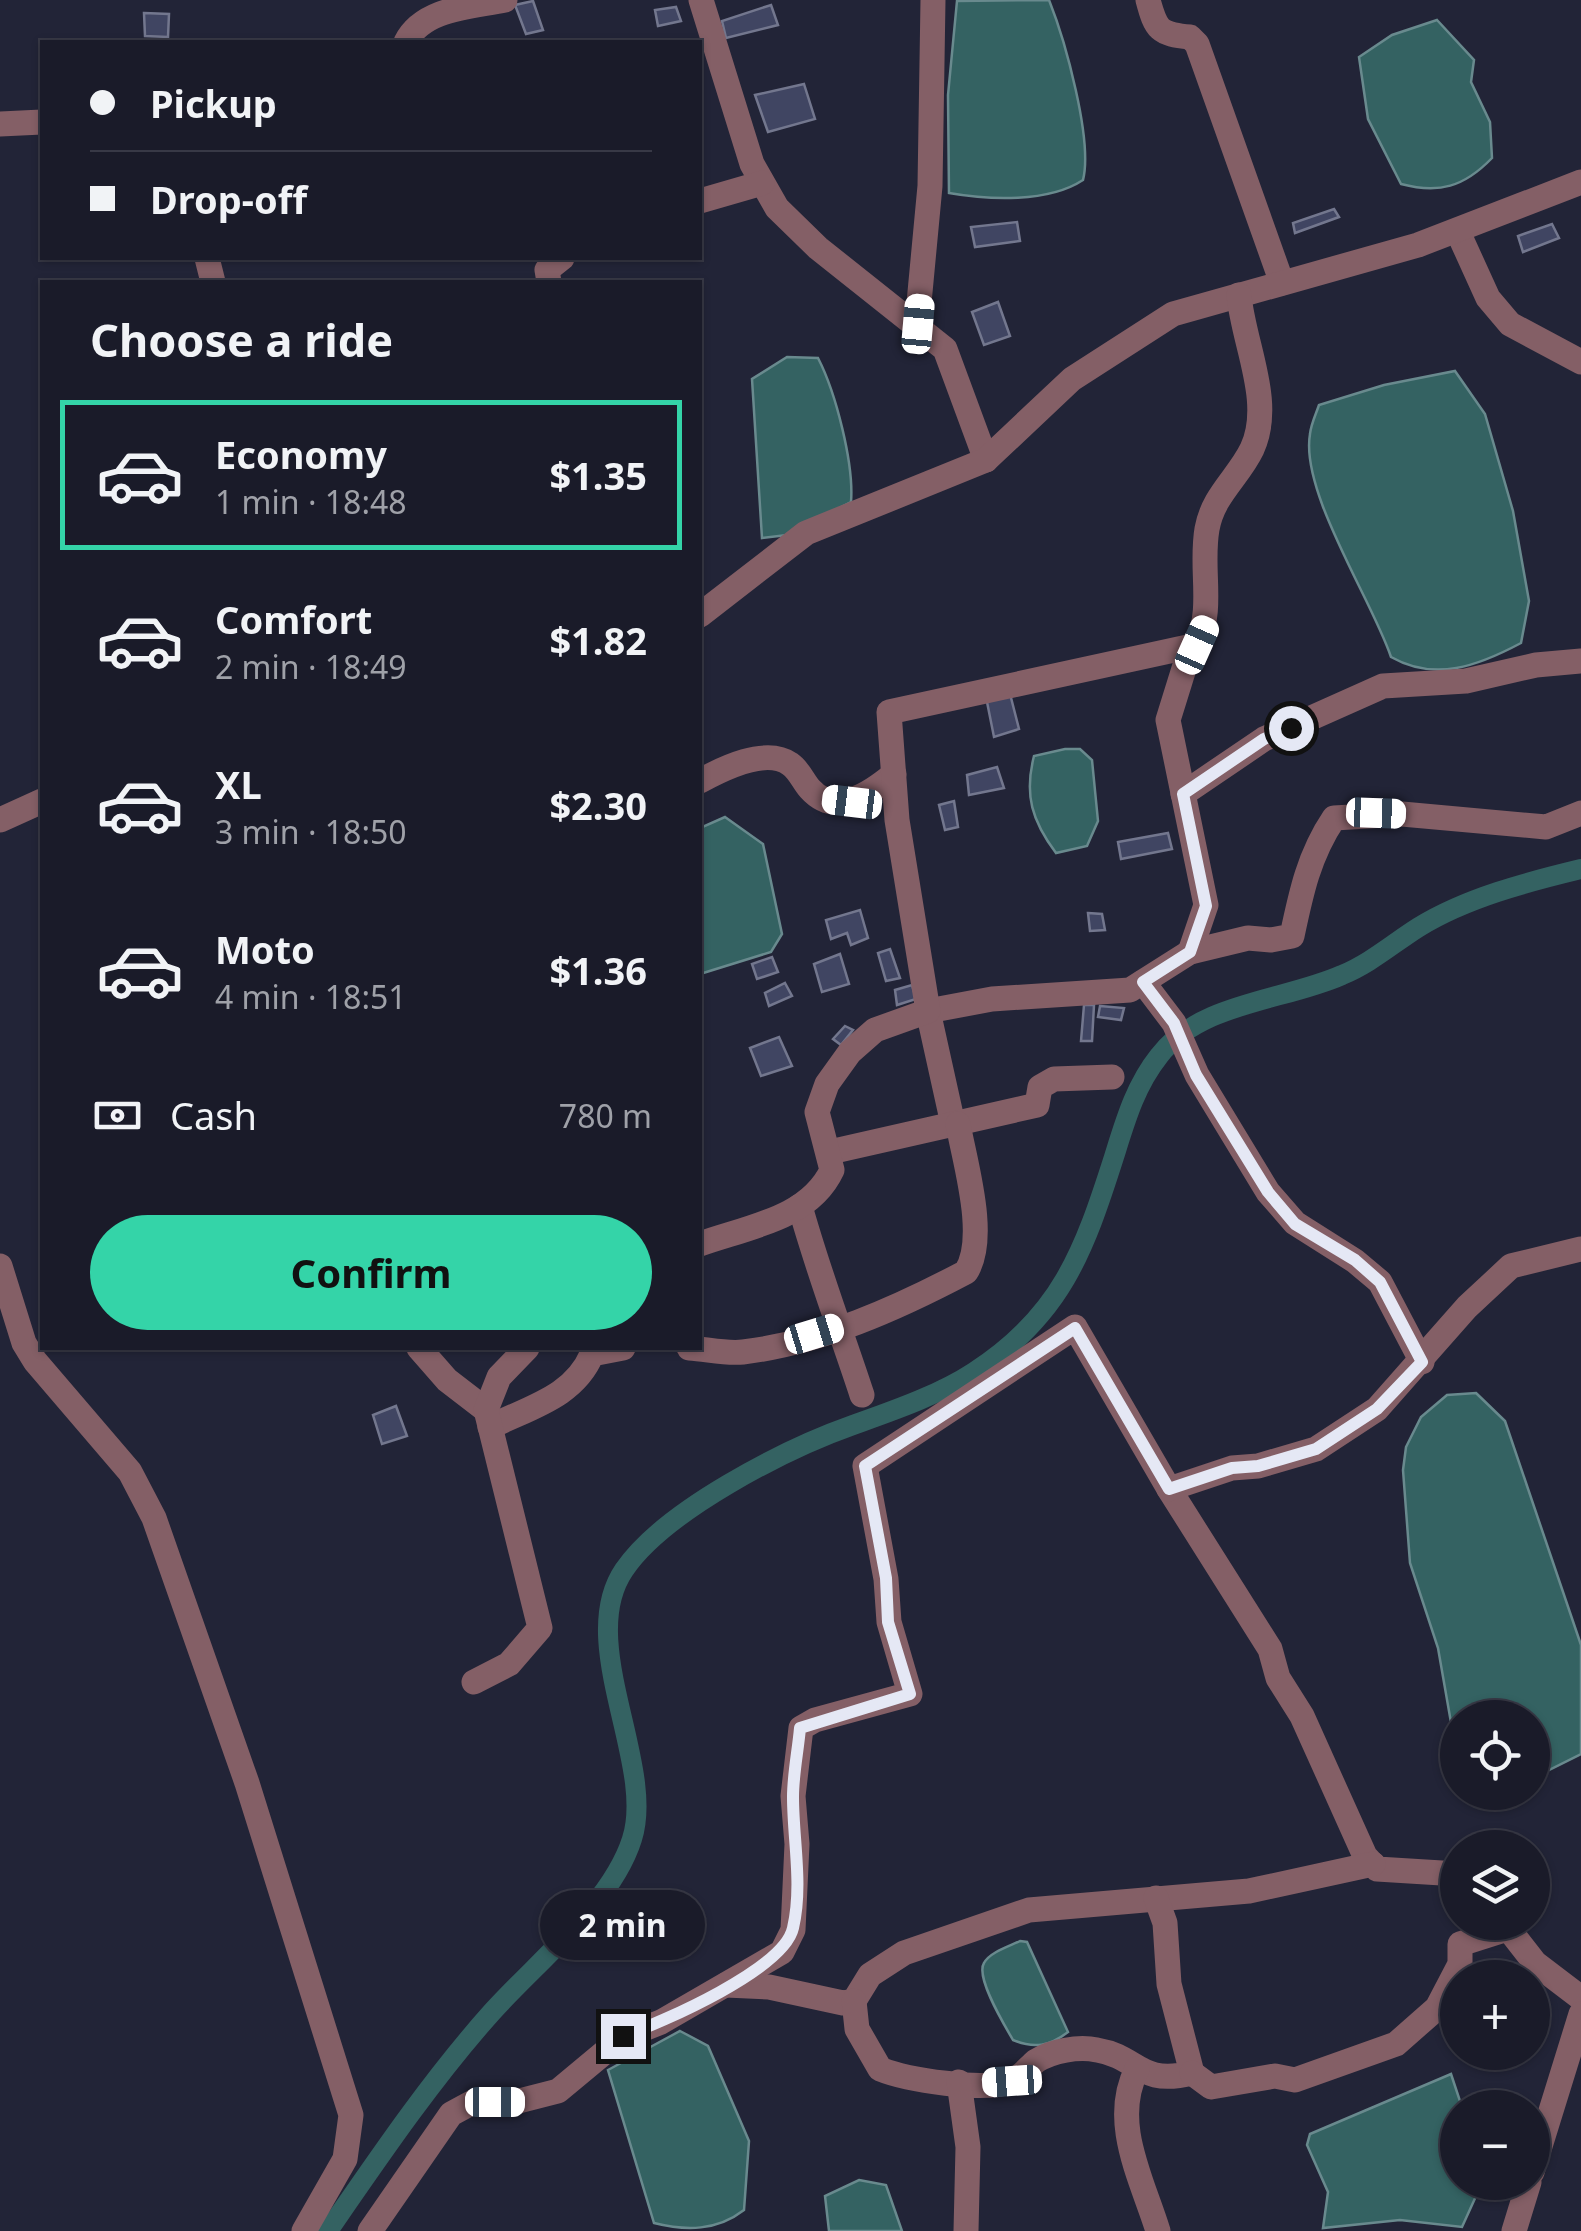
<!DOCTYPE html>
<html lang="en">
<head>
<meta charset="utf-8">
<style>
	:root { --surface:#1a1b29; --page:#272835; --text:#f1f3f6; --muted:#9fa1a8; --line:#383946; --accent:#34d4a8 }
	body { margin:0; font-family:"Noto Sans",sans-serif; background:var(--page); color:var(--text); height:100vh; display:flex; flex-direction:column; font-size:38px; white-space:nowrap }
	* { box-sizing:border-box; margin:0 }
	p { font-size:32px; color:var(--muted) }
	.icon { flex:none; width:55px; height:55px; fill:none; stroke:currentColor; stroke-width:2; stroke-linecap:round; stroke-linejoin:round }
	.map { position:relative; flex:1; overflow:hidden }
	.sheet { position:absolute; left:40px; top:280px; width:662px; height:1070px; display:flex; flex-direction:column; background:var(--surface); border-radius:0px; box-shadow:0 2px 8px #0004,0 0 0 2px var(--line) }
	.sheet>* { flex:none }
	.banner { position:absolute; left:40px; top:40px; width:662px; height:220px; border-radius:0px; box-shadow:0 2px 8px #0004,0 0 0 2px var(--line); display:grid; align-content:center; height:220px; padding:0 50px; background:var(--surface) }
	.tools { position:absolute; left:1440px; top:1700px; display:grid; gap:20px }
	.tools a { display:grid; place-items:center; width:110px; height:110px; border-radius:50%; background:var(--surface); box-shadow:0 2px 8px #0004,0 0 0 2px var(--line); font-size:50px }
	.end { position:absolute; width:45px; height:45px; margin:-22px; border:12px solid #e5e8f5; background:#111; box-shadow:0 0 0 5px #111 }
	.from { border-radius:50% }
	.bubble { position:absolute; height:70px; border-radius:35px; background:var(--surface); box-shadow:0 2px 8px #0004,0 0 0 2px var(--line); font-size:32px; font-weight:700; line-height:70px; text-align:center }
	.car { position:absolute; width:30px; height:60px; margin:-30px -15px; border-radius:12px; box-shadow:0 0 8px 2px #0007; background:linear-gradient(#fff 24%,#345 0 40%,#fff 0 76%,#345 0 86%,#fff 0) }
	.banner b { display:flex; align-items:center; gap:35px; height:95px; font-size:38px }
	.banner b+b { border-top:2px solid var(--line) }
	.banner i { width:25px; height:25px; background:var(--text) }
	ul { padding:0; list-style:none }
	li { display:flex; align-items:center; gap:30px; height:150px; margin:0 20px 15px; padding:0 30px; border:5px solid transparent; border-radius:0px }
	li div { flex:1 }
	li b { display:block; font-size:38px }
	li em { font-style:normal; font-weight:700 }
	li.selected { border-color:var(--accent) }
	li>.icon { width:90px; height:90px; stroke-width:1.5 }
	h2 { padding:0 50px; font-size:45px; line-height:120px }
	.pay { display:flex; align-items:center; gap:25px; height:110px; padding:0 50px; font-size:38px }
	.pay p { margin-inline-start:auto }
	.action { display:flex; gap:20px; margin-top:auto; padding:20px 50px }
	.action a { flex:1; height:115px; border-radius:60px; background:var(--accent); color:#111; font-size:40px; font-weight:700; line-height:115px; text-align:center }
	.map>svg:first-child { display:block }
</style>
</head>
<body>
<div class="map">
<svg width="1581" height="2231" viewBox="0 0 1581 2231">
	<rect width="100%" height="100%" fill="#222437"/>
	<!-- water -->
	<g fill="#346262" stroke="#698a8e" stroke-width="2.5">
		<path d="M 1049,0 C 1065,40 1093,140 1083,180 C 1048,203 989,200 949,193 L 948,95 L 957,1 Z"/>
		<path d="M 1437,20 L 1474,60 L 1471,82 L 1490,122 L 1492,158 C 1464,187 1439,194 1401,184 L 1368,119 L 1359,57 L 1392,35 Z"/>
		<path d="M 787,357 L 818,358 C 836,393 854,464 851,502 L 787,535 L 762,538 L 752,379 Z"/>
		<path d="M 1455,371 L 1485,414 L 1513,511 L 1529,601 L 1521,643 C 1478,666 1435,682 1391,657 C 1372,600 1300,492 1310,434 C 1311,424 1316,414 1319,405 L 1384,385 Z"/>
		<path d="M 1065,749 L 1080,749 L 1092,760 L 1098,821 L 1087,846 L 1056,853 C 1032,821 1024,795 1034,756 Z"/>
		<polygon points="725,817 763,844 782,934 771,952 700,974 700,828"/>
		<polygon points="1476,1393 1505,1421 1581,1645 1581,1754 1533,1778 1532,1718 1458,1718 1457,1757 1438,1648 1410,1563 1403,1470 1406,1447 1421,1417 1447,1395"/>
		<path d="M 1020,1941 L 1027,1942 L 1068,2032 C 1050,2046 1034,2049 1013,2040 C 1005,2026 975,1977 984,1963 C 990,1952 1010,1946 1020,1941 Z"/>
		<path d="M 680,2031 L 708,2046 L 749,2141 L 744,2210 C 717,2231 686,2231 654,2223 L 608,2070 Z"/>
		<polygon points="1451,2074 1462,2107 1458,2108 1458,2182 1482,2183 1462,2227 1400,2220 1323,2228 1328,2192 1307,2145 1310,2134"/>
		<polygon points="859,2180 886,2185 902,2231 829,2231 825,2196"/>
	</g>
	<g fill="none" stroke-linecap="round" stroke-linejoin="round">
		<!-- canal -->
		<path stroke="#346262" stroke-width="20" d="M 328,2231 C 379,2157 432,2079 492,2012 C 537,1962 612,1903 632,1839 C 656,1764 575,1642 624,1570 C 664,1511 785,1449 853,1425 C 892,1411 939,1395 974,1372 C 1061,1316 1084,1251 1114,1157 C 1125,1122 1135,1086 1159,1056 C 1200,1002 1284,1001 1342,975 C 1371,963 1392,944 1419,927 C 1466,898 1527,882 1581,869"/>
	</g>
	<!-- building -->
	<g fill="#404562" stroke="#73778e" stroke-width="2.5">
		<polygon points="533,1 543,30 526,34 515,5"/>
		<polygon points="771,5 778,25 726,38 722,21"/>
		<polygon points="676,7 681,21 658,26 655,10"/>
		<polygon points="144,13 169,14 168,37 145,36"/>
		<polygon points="804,84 815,119 768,132 755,95"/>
		<polygon points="1334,209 1339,217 1295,233 1293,223"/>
		<polygon points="1017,222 1020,241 975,247 971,227"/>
		<polygon points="1552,224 1559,238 1523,252 1518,236"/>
		<polygon points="998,302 1010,336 984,345 972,312"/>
		<polygon points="1008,686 1019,729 994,737 985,692"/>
		<polygon points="997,767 1004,788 969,795 967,775"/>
		<polygon points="954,801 958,827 945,830 939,805"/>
		<polygon points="1168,833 1172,849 1121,859 1118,842"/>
		<polygon points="860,910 868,938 851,945 847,933 831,939 826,920"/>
		<polygon points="1088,913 1102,914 1105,930 1090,931"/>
		<polygon points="890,949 900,978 886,981 878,953"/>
		<polygon points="840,954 849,984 822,992 814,964"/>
		<polygon points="772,957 778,972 757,979 752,964"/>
		<polygon points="785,983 792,996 769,1006 765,993"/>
		<polygon points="912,985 916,999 897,1005 895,990"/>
		<polygon points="1084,1005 1094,1005 1092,1041 1081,1041"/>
		<polygon points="1100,1006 1124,1008 1121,1020 1098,1017"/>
		<polygon points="845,1026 853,1030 841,1045 833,1039"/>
		<polygon points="779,1037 792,1066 761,1076 750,1048"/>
		<polygon points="396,1406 407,1436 382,1444 373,1415"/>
	</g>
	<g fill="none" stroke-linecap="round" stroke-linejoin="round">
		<!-- minor -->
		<g stroke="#845f66" stroke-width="25">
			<polyline points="701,0 752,164 777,208 818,248 945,349 986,460"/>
			<path d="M 1148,0 C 1156,30 1159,34 1190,37 L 1197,44 L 1282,283"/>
			<path d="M 406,42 C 423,8 471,7 505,0"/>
			<polyline points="0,124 42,122"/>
			<polyline points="700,201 762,183"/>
			<polyline points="1458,232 1488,298 1510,324 1581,362"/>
			<polyline points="207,258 213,282"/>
			<polyline points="549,282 547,270 562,258"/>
			<polyline points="917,324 930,186 933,0"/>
			<polyline points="700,615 806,533 986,460 1072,379 1173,314 1418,245 1581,182"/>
			<path d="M 700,781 C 722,769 766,747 790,764 C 799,770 803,781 810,789 C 836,818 871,793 894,774"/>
			<polyline points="1183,794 1264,739 1383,686 1466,681 1536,665 1581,661"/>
			<polyline points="0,820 42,801"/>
			<polyline points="1190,952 1206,905 1168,720 1191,646"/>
			<polyline points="1143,982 1174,1023 1197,1075 1268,1192 1295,1223 1355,1261 1380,1282 1422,1362"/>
			<path d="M 953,1124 L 928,1011 L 992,999 L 1130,990 L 1190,952 L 1248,938 L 1271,940 L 1292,936 C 1301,893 1309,855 1334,818 L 1402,814 L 1546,827 L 1581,813"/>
			<polyline points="830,1152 1037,1105 1040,1087 1054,1079 1112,1077"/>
			<path d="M 800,1206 C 818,1271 841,1331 862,1395"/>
			<path d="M 700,1244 C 747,1227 809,1219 832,1170 L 817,1112 L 827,1084 L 850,1052 L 875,1030 L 928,1011 L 897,820 L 889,712 L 1197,645 C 1214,607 1200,569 1207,529 C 1213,495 1238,478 1252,449 C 1274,402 1243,343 1239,295"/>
			<polyline points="0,1266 24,1343 35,1361 130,1472 154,1518 247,1783 351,2115 345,2159 304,2231"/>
			<polyline points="419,1348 447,1380 486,1410"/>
			<path d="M 689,1348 C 707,1349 725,1354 743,1352 C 820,1343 898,1308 966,1272 C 988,1238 965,1163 958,1124"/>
			<path d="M 490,1427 C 530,1407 574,1397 592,1354 L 623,1348"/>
			<polyline points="1169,1489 1270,1649 1278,1678 1302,1716 1365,1856 1377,1869 1458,1874"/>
			<polyline points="474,1682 509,1664 540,1628 486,1410 499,1377 527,1348"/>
			<polyline points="1503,1922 1535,1963 1581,1998"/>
			<polyline points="726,1985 769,1987 843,2003 854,2001 870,1975 904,1953 1029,1910 1249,1891 1373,1864"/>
			<path d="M 854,2001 L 857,2029 L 880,2069 C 907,2080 984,2092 1012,2081 C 1021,2077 1029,2067 1036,2061 C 1052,2051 1078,2046 1097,2050 C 1139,2057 1138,2086 1192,2073 L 1169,1984 L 1165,1923 L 1156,1898"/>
			<path d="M 1137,2069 C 1110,2122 1142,2179 1158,2231"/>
			<polyline points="1192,2073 1211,2087 1275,2076 1295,2080 1396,2044 1437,2008 1460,1964 1460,1944 1507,1929"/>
			<polyline points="959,2082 968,2147 966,2231"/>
			<polyline points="1532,2172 1581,2014"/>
			<polyline points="370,2231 451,2114 475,2101 519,2101 558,2091 623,2037 661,2022 782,1952 793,1930 797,1844 793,1796 801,1728 815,1720 910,1694 889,1622 886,1579 865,1466 1075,1327 1169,1489 1232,1468 1258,1466 1316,1449 1377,1409 1467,1307 1511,1266 1581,1249"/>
			<polyline points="1514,2231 1529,2182"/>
		</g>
	</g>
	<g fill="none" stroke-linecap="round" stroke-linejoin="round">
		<!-- route -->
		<path stroke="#e5e8f5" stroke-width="12" d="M 623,2036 C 663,2022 784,1969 793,1928 C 803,1885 793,1840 793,1797 C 793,1774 798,1751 800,1728 L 910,1694 L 888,1622 L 886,1578 L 865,1466 L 1075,1328 L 1169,1489 L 1232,1468 L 1258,1466 L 1316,1449 L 1377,1409 L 1422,1362 L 1380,1282 L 1355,1260 L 1295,1224 L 1268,1192 L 1196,1075 L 1174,1023 L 1143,982 L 1190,952 L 1206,906 L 1183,794 L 1264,739 L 1291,728"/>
	</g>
</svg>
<div class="tools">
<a><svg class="icon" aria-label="locate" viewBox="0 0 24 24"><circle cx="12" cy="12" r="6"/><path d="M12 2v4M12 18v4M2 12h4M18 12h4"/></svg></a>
<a><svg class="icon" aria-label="layers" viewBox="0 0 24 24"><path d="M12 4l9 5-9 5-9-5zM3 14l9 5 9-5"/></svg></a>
<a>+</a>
<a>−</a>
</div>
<i class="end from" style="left:1291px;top:728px"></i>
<i class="end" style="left:623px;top:2036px"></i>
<div class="bubble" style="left:540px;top:1890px;width:165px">2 min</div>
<i class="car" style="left:918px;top:324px;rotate:5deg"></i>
<i class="car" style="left:1197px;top:645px;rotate:24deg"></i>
<i class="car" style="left:852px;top:802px;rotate:277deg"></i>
<i class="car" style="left:1376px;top:813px;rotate:92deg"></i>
<i class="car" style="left:814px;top:1334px;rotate:73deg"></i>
<i class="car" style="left:1012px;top:2081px;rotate:266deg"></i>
<i class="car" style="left:495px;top:2102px;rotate:90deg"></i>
<div class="banner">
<b><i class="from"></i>Pickup</b>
<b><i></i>Drop-off</b>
</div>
<section class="sheet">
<h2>Choose a ride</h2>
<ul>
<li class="selected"><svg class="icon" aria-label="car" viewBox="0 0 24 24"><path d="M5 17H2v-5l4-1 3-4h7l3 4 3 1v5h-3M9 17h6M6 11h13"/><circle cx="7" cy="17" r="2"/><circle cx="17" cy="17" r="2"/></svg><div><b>Economy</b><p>1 min · 18:48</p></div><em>$1.35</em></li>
<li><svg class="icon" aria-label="car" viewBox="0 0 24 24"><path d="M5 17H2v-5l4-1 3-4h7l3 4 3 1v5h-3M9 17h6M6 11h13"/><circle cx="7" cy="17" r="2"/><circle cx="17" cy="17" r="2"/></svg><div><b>Comfort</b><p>2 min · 18:49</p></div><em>$1.82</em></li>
<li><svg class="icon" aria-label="car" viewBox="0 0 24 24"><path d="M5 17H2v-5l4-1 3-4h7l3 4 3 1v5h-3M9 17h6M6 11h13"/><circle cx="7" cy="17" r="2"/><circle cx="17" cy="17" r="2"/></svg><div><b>XL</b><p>3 min · 18:50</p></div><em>$2.30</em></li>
<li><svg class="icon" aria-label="car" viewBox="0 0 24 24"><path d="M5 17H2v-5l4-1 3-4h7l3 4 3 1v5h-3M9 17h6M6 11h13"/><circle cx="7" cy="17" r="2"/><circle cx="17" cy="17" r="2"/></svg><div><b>Moto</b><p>4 min · 18:51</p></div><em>$1.36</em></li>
</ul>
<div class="pay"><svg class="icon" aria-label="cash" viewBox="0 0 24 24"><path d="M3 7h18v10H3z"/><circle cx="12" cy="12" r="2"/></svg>Cash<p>780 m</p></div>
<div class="action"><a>Confirm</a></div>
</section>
</div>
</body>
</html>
